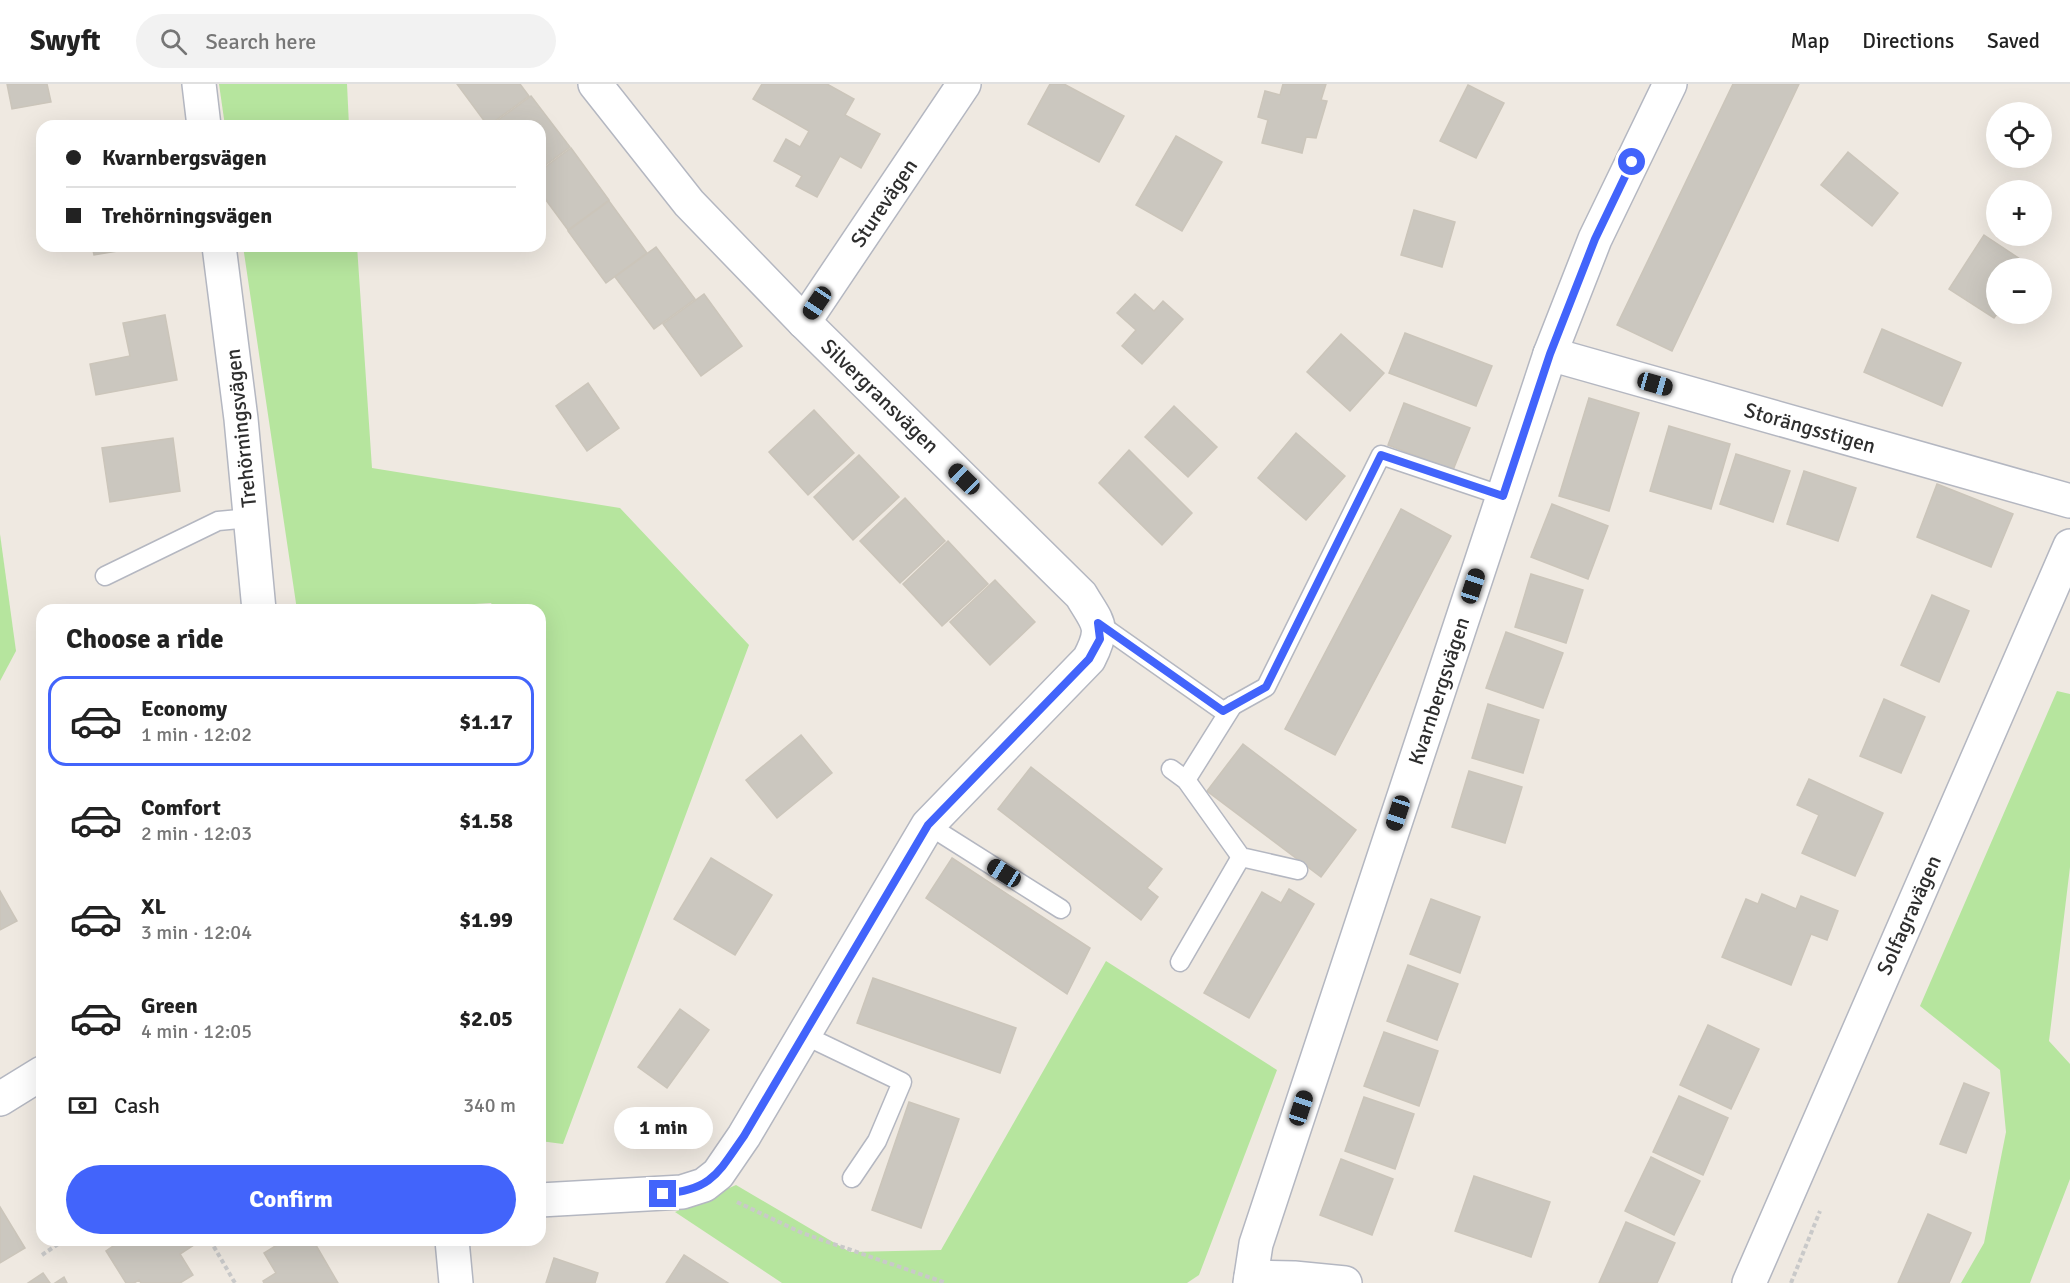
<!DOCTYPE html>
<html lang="en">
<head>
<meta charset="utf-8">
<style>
	:root { --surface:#fff; --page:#f2f2f2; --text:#222; --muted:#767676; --line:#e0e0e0; --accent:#4264fb }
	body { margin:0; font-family:Signika,sans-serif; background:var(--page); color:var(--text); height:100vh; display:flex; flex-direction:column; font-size:22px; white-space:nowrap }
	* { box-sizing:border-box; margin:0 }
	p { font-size:20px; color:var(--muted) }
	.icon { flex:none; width:33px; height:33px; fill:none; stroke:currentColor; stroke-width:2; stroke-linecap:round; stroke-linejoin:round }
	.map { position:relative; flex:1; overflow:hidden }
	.details { position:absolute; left:36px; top:520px; width:510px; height:642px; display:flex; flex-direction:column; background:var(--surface); border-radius:18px; box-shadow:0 6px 24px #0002 }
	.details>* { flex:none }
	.hud { position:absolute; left:36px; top:36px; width:510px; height:132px; border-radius:18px; box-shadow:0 6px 24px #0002; display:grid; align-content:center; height:132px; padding:0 30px; background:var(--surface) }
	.buttons { position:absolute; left:1986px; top:18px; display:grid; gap:12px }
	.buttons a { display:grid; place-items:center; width:66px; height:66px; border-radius:50%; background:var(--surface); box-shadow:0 6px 24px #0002; font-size:30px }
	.end { position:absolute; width:27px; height:27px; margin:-14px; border:8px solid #4264fb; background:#fff; box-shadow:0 0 0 3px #fff }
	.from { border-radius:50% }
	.bubble { position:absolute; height:42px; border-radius:21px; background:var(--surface); box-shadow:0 6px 24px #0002; font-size:20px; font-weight:800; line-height:42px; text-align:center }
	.car { position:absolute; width:18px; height:36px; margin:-18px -9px; border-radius:8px; box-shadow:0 0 4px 2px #0007; background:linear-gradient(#222 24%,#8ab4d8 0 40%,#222 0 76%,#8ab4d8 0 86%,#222 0) }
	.hud b { display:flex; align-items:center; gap:21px; height:57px; font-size:22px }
	.hud b+b { border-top:2px solid var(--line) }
	.hud i { width:15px; height:15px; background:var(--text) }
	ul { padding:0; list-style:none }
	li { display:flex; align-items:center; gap:18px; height:90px; margin:0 12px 9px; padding:0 18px; border:3px solid transparent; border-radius:18px }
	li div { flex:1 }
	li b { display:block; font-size:22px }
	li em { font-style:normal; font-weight:800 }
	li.selected { border-color:var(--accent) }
	li>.icon { width:54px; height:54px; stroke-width:1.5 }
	h2 { padding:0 30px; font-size:27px; line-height:72px }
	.pay { display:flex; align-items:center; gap:15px; height:66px; padding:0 30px; font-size:22px }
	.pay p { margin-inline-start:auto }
	.primary-button { display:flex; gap:12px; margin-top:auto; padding:12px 30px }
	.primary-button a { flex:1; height:69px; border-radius:36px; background:var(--accent); color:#fff; font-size:24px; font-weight:800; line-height:69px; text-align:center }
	header { display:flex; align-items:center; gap:36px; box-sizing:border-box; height:84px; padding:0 30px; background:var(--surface); border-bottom:2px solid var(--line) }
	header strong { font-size:28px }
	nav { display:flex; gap:33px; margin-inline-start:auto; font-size:21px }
	.search { width:420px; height:54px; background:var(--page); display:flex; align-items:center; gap:15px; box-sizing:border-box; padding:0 21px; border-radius:33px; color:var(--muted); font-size:22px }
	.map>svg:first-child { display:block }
</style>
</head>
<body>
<header>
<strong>Swyft</strong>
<div class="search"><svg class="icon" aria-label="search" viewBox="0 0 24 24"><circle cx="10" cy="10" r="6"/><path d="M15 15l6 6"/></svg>Search here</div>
<nav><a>Map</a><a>Directions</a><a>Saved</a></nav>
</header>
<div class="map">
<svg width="2070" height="1199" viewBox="0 0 2070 1199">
	<rect width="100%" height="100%" fill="#efe9e1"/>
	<!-- green -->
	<g fill="#b6e59e">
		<polygon points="219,0 347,0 349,42 225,42"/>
		<polygon points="243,162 357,162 372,384 620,424 749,561 563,1060 540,1057 540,688 544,631 540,623 540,526 495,526 491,519 375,526 297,526"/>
		<polygon points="0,450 16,567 0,597"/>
		<polygon points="2057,607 2070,610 2070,783 2049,957 2070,980 2070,1095 2030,1199 1961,1199 1984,1159 2006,1048 2000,986 1920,922"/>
		<polygon points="1106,877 1277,986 1199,1191 1187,1199 782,1199 675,1128 736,1101 850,1168 941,1166"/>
	</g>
	<!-- building -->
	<g fill="#cbc7bf" stroke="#cbc5ba" stroke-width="1.5">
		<polygon points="7,0 47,0 51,18 12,25"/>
		<polygon points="457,0 520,0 529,12 488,42"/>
		<polygon points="762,0 827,0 854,15 845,31 880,50 861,84 840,72 817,113 796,102 802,92 774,77 786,55 800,63 809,47 753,15"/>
		<polygon points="1050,0 1064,0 1124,32 1099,78 1028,40"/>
		<polygon points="1283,0 1326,0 1321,16 1327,17 1316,54 1306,53 1302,69 1262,59 1268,36 1258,33 1265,7 1280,11"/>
		<polygon points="1733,0 1799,0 1672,267 1617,241"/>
		<polygon points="1468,1 1504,19 1476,74 1440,57"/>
		<polygon points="531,12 570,63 540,85 540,42 490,42"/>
		<polygon points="1176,52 1222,78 1182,147 1136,121"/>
		<polygon points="571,64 609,116 568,146 540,108 540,87"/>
		<polygon points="1848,68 1898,109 1872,142 1821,101"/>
		<polygon points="609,117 647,169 606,199 568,147"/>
		<polygon points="1414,126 1455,138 1442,183 1401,171"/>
		<polygon points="1984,151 2029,181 2027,184 1996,184 1997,230 1994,234 1949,205"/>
		<polygon points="92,162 148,162 94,171"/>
		<polygon points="656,163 695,215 654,245 615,193"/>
		<polygon points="704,210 742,262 701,292 663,240"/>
		<polygon points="1135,210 1154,227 1163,217 1183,235 1142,280 1122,262 1136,246 1117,229"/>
		<polygon points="165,231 177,296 96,311 90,280 130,272 123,239"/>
		<polygon points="1882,245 1961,279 1942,322 1864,288"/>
		<polygon points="1405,249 1492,282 1476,322 1389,289"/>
		<polygon points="1341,250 1384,289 1350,327 1307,288"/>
		<polygon points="588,299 619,344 587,367 556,322"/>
		<polygon points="1589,314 1639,329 1609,427 1559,412"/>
		<polygon points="1404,319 1470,344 1453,386 1388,361"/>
		<polygon points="1174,322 1217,363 1188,393 1145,353"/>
		<polygon points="814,326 854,369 808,411 769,368"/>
		<polygon points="1669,342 1730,360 1711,425 1650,407"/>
		<polygon points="1296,349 1345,392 1306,436 1258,394"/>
		<polygon points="173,354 180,407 110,418 102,364"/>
		<polygon points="1129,366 1192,429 1162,461 1099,399"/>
		<polygon points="1736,370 1790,387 1773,438 1720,420"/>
		<polygon points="859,371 899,413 853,456 814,413"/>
		<polygon points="1804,387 1856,404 1838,457 1787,440"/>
		<polygon points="1937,400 2013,430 1991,483 1917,453"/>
		<polygon points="905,414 945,457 900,499 860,457"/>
		<polygon points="1552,420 1608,442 1588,495 1531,473"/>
		<polygon points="1401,425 1451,452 1335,671 1285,645"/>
		<polygon points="948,457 988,500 942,542 903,500"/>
		<polygon points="1531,490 1583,506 1566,559 1515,543"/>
		<polygon points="995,496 1035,538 990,581 950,538"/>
		<polygon points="1932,511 1969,527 1939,598 1901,581"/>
		<polygon points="1506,548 1563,569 1543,624 1486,604"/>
		<polygon points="1884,615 1925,633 1901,689 1860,672"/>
		<polygon points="1488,620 1539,636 1523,689 1472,674"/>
		<polygon points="801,651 832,689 777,734 746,696"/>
		<polygon points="1243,660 1356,746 1321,793 1207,707"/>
		<polygon points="1031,683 1162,785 1147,804 1158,813 1141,836 998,725"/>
		<polygon points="1469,687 1522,703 1505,759 1452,743"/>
		<polygon points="1809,695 1883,729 1855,792 1802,769 1819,731 1797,721"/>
		<polygon points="711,774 772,811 735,871 674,835"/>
		<polygon points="952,774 1090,864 1067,910 926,814"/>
		<polygon points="1289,805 1314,820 1249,934 1204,909 1262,808 1281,819"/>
		<polygon points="0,807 17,837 0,846"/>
		<polygon points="1762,810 1796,825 1801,812 1838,827 1827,856 1811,850 1791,901 1722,873 1746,815 1758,820"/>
		<polygon points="1431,815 1480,833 1460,889 1410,870"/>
		<polygon points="1408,881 1458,900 1437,956 1387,937"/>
		<polygon points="873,894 1016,944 1000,989 857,939"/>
		<polygon points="680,925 709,946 667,1004 638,983"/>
		<polygon points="1708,941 1759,965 1731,1025 1680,1001"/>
		<polygon points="1384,948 1438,967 1419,1022 1364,1002"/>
		<polygon points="1964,999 1989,1009 1966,1069 1940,1060"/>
		<polygon points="1679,1012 1728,1034 1703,1091 1653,1068"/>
		<polygon points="1364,1013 1414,1030 1395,1085 1345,1067"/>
		<polygon points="909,1018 959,1035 921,1144 872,1126"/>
		<polygon points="1651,1073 1700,1097 1674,1151 1625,1127"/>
		<polygon points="1341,1075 1393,1095 1372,1151 1320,1131"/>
		<polygon points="1474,1092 1550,1118 1531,1173 1455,1147"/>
		<polygon points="0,1123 25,1164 0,1179"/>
		<polygon points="1928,1130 1971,1149 1949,1199 1898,1199"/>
		<polygon points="1626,1138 1675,1159 1657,1199 1599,1199"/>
		<polygon points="122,1156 192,1156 194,1161 180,1170 193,1191 180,1199 141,1199 139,1196 134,1199 126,1199 106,1167"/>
		<polygon points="285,1156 313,1156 338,1199 264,1199 263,1197 276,1189 264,1169"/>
		<polygon points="684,1171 728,1199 666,1199"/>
		<polygon points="554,1174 598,1189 595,1199 546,1199"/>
		<polygon points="43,1189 50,1199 28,1199"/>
		<polygon points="64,1193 67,1199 55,1199"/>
	</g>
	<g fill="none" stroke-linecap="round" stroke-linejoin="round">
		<!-- lane casing -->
		<g stroke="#b4b7c1" stroke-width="21">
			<g id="lane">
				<polyline points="105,492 218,437 250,434"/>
				<polyline points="1098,539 1223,627 1266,603 1381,371 1503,412"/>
				<polyline points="1171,685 1186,696 1241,773 1298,786"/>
				<polyline points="1186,696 1233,621"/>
				<polyline points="928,741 1061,825"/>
				<polyline points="1180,878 1241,773"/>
				<polyline points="804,951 902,998 877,1057 852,1094"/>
			</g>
		</g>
		<!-- street casing -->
		<g stroke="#b4b7c1" stroke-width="36">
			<g id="street">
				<polyline points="199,0 204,42"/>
				<polyline points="219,162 241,335 259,526"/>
				<polyline points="804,238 964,0"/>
				<polyline points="1550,270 2070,417"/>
				<polyline points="0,1015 42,989"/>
				<path d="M 540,1116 L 682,1108 L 704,1101 L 718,1090 L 744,1052 L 928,741 L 1089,575 C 1106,542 1098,540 1081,511 L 804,238 L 689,119 L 595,0"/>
				<polyline points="452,1156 456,1199"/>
				<polyline points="1251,1193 1294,1194 1345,1199"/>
				<polyline points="1250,1199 1256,1160 1550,270 1595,155 1670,0"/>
			</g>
		</g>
		<!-- secondary casing -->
		<g stroke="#b4b7c1" stroke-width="36">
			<polyline id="secondary" points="1749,1199 2070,462"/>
		</g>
		<!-- path -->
		<g stroke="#c9c9c9" stroke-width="4" stroke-dasharray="4.5 3" stroke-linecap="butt">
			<polyline points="737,1118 802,1149 946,1199"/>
			<polyline points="210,1156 235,1199"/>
			<polyline points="42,1171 64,1156"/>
			<polyline points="1791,1199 1820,1127"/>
		</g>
		<!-- lane -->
		<use href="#lane" stroke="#fff" stroke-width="18"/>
		<!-- street -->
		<use href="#street" stroke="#fff" stroke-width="33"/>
		<!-- secondary -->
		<use href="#secondary" stroke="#fff" stroke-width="33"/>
	</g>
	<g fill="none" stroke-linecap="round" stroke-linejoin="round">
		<!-- route -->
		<path stroke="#4264fb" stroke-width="8" d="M 663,1110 C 712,1106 718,1089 744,1052 L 928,741 L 1089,575 L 1100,555 L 1098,539 L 1223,627 L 1266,603 L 1381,371 L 1503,412 L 1550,270 L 1595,155 L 1632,78"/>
	</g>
	<g text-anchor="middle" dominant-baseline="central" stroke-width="6" stroke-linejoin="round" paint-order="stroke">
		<!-- street labels -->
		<g font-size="21" fill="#2e2e2e" stroke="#fff">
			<text transform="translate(884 119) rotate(-56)">Sturevägen</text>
			<text transform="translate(880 312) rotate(44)">Silvergransvägen</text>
			<text transform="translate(241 344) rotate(-96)">Trehörningsvägen</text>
			<text transform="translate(1810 344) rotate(16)">Storängsstigen</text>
			<text transform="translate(1439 607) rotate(-72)">Kvarnbergsvägen</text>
			<text transform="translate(1909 831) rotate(-66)">Solfagravägen</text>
		</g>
	</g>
</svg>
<div class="buttons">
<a><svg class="icon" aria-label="locate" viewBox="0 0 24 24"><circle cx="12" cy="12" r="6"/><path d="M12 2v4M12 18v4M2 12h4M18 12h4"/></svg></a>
<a>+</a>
<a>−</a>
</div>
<i class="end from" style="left:1632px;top:78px"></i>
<i class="end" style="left:663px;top:1110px"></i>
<div class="bubble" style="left:614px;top:1023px;width:99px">1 min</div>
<i class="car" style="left:817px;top:219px;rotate:214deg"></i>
<i class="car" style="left:1655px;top:300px;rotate:106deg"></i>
<i class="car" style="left:964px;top:395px;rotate:314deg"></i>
<i class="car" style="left:1473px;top:502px;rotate:18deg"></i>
<i class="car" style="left:1398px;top:729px;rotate:198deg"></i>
<i class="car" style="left:1004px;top:789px;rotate:302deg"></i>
<i class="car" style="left:1301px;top:1024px;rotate:18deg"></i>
<div class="hud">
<b><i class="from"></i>Kvarnbergsvägen</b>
<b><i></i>Trehörningsvägen</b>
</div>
<section class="details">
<h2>Choose a ride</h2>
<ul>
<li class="selected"><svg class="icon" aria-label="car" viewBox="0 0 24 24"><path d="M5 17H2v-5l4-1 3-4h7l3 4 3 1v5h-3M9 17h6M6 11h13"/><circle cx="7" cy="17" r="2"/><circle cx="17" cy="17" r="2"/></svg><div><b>Economy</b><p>1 min · 12:02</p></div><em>$1.17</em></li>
<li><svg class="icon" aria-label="car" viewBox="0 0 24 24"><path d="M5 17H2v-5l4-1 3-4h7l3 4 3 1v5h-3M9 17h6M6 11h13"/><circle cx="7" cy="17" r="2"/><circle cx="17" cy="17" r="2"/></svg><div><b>Comfort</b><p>2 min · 12:03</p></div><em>$1.58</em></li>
<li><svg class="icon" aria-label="car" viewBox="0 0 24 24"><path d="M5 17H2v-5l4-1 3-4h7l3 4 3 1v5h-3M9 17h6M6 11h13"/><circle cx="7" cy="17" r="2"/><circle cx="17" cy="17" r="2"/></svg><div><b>XL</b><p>3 min · 12:04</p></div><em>$1.99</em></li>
<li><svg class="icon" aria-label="car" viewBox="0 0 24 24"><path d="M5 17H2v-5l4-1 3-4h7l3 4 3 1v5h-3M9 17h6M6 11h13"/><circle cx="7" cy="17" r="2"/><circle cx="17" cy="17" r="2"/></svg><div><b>Green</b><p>4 min · 12:05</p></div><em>$2.05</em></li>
</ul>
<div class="pay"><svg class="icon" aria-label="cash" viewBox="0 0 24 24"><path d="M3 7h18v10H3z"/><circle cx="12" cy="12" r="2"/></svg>Cash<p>340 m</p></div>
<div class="primary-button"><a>Confirm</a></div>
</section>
</div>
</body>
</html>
